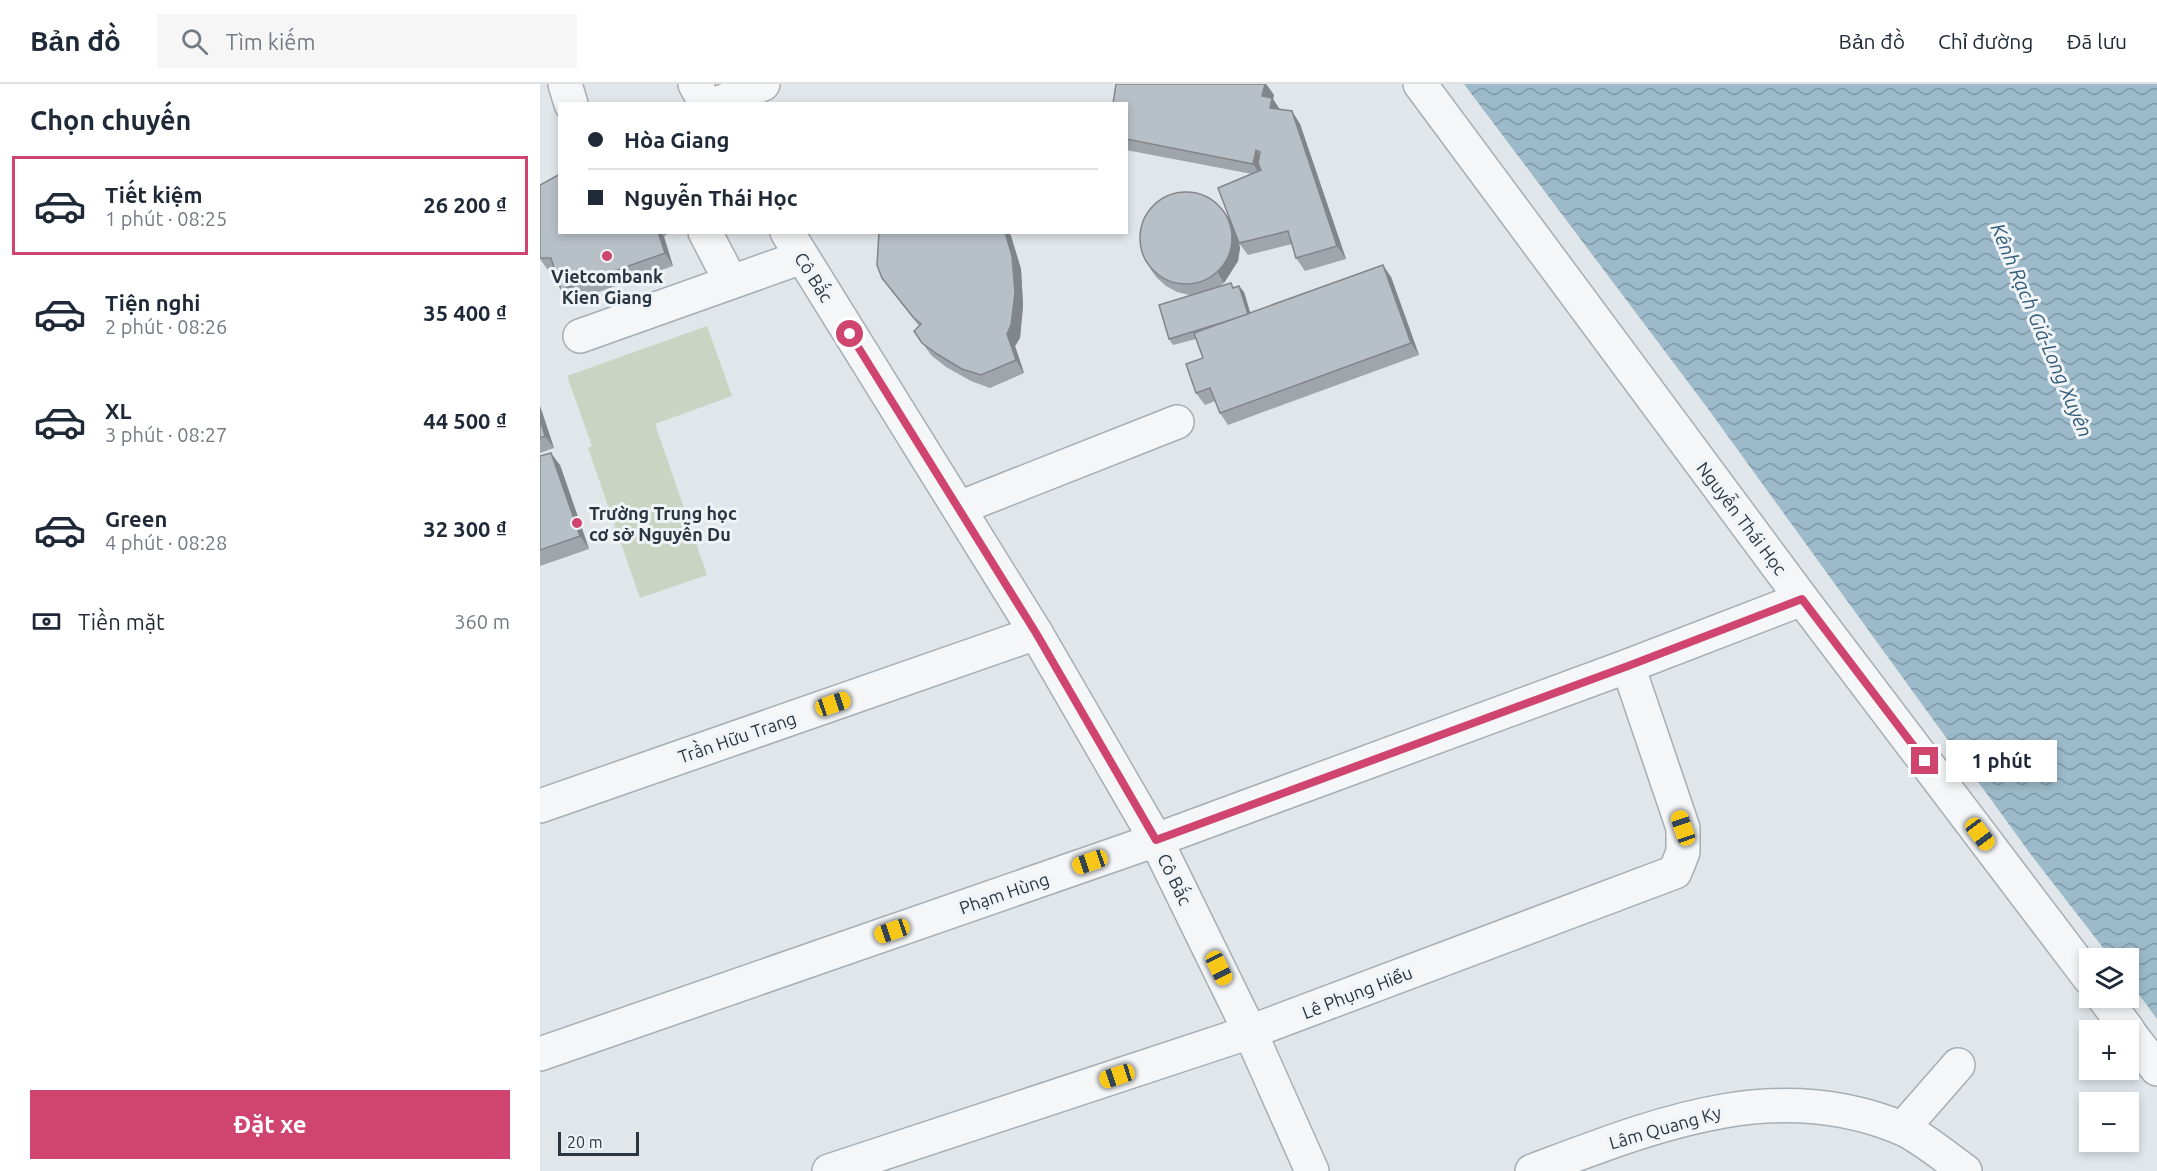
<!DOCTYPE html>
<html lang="vi">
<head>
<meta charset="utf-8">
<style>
	:root { --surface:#fff; --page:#f6f6f7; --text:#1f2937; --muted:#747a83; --line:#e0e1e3; --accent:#d04570 }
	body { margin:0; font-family:Ubuntu,sans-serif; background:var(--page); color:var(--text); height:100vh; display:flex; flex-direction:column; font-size:22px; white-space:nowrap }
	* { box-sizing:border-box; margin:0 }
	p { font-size:20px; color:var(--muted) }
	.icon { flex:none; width:33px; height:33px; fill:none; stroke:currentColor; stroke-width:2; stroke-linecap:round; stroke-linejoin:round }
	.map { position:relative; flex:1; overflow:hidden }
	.drawer { display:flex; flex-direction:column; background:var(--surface); width:540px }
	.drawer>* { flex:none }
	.top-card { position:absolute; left:18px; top:18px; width:570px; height:132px; border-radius:0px; box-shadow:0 3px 9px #0003; display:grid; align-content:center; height:132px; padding:0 30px; background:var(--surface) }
	.fabs { position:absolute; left:1539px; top:864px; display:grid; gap:12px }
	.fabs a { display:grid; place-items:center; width:60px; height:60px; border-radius:0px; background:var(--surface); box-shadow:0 3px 9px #0003; font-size:30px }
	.scale { position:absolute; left:18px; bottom:15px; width:81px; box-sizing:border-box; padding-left:6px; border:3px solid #293642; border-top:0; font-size:16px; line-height:21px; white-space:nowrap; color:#293642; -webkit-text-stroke:4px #f1f4f7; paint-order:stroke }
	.end { position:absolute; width:27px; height:27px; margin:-14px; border:8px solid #d04570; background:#fff; box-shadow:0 0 0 3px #fff }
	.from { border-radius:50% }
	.bubble { position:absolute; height:42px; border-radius:0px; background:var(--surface); box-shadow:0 3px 9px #0003; font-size:20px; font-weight:600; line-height:42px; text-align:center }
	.car { position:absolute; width:18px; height:36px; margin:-18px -9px; border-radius:8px; box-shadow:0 0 4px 2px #0007; background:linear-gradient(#f5c518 24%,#345 0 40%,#f5c518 0 76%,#345 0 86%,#f5c518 0) }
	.top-card b { display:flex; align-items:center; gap:21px; height:57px; font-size:22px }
	.top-card b+b { border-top:2px solid var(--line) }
	.top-card i { width:15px; height:15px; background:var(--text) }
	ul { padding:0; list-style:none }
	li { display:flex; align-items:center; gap:18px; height:99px; margin:0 12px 9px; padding:0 18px; border:3px solid transparent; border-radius:0px }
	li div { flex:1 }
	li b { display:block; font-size:22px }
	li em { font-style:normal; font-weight:600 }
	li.current { border-color:var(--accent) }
	li>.icon { width:54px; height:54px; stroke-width:1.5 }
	h2 { padding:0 30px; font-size:27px; line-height:72px }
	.pay { display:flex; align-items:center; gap:15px; height:66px; padding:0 30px; font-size:22px }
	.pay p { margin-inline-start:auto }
	.button { display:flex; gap:12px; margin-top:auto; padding:12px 30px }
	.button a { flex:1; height:69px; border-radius:0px; background:var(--accent); color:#fff; font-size:24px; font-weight:600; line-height:69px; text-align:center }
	header { display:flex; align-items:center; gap:36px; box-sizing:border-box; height:84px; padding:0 30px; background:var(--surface); border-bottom:2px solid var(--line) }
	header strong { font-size:28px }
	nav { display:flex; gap:33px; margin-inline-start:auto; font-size:21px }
	.search { width:420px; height:54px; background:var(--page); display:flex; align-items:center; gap:15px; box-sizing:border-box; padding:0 21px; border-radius:0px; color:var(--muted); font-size:22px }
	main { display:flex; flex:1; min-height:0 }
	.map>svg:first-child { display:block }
</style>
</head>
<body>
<header>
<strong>Bản đồ</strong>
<div class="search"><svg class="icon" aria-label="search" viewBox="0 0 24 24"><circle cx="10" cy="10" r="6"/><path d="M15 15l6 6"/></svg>Tìm kiếm</div>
<nav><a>Bản đồ</a><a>Chỉ đường</a><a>Đã lưu</a></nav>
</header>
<main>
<section class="drawer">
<h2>Chọn chuyến</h2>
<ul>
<li class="current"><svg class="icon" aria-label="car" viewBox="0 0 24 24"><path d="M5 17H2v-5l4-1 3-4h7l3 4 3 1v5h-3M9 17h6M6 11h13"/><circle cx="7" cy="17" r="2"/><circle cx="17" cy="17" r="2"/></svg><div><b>Tiết kiệm</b><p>1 phút · 08:25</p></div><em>26 200 ₫</em></li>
<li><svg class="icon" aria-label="car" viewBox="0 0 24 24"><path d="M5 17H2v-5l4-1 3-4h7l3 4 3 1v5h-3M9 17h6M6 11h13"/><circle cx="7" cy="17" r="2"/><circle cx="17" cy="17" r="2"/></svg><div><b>Tiện nghi</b><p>2 phút · 08:26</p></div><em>35 400 ₫</em></li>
<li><svg class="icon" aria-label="car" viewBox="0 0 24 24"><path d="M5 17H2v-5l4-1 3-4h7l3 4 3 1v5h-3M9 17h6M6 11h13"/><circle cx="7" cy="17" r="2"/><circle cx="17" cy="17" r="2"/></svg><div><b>XL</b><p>3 phút · 08:27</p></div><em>44 500 ₫</em></li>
<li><svg class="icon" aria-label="car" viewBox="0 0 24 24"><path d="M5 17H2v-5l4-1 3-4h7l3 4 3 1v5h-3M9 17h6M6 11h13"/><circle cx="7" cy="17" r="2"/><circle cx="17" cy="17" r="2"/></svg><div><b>Green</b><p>4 phút · 08:28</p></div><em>32 300 ₫</em></li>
</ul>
<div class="pay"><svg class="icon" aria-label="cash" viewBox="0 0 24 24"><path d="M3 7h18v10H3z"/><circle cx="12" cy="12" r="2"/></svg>Tiền mặt<p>360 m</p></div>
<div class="button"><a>Đặt xe</a></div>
</section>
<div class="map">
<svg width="1617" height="1087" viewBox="0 0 1617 1087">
	<defs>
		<pattern id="water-waves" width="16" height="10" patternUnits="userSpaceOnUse" patternTransform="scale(1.5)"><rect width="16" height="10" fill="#9cbaca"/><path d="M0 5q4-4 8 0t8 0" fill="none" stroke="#7f98a6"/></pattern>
	</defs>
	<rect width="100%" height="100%" fill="#e1e6ea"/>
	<!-- pitch -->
	<polygon fill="#c9d4c2" points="167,242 192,312 115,340 167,491 100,514 48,364 52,362 27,292"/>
	<!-- water -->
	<polygon fill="url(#water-waves)" points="924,0 1617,0 1617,935 1589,897 1588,874 1571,874 1489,768 1166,322"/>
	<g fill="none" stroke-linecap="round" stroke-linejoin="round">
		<!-- minor casing -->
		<g stroke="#a6aeb4" stroke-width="36">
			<g id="minor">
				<polyline points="25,0 31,20"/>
				<polyline points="155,0 166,20"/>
				<polyline points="880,0 1262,515 1550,895"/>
				<polyline points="177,20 223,0"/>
				<polyline points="165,148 191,198"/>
				<polyline points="247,148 496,549 616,756 710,948 772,1087"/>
				<polyline points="40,252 262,173"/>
				<polyline points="419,424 637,338"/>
				<polyline points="0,722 496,549"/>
				<polyline points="1564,914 1588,946"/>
				<polyline points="1588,947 1617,985"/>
				<polyline points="0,970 616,756 1088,582 1262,515"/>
				<polyline points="1363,1044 1418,981"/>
				<polyline points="289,1087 710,948 1135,788 1143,768 1143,744 1088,582"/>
				<path d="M 992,1087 C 1113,1042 1233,991 1361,1044 C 1379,1051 1408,1075 1425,1087"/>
			</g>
		</g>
		<!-- minor -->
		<use href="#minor" stroke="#f4f6f8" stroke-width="33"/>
	</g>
	<!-- wall -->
	<g fill="#9ea5ab">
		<polygon points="576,0 726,0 734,11 733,15 740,26 760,40 806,175 765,187 756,174 752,160 708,171 699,159 700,164 698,177 684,199 678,203 694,203 699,202 704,208 710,229 851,193 879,271 688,341 680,329 675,317 665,321 656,309 663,274 656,255 633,261 629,255 658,209 649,211 637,208 626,202 616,193 610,184 690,136 712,90 586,66 586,20"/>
		<polygon points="0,101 20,148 129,148 124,153 133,182 30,218 21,206 15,186 8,186 0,175"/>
		<polygon points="471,152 481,185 483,222 480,254 475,262 484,289 450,304 431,297 406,283 391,271 374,247 379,242 342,194"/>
		<polygon points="0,322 14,364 0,369"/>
		<polygon points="0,372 20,381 49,465 0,482"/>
	</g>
	<!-- shaded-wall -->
	<g fill="#81868b">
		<polygon points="725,0 726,0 734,11 733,15 741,27 739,36 722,12"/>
		<polygon points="752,27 760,40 806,175 797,162"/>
		<polygon points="716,66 724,78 721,92 713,80"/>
		<polygon points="686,130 693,140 698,152 700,164 698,177 684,199 678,189"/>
		<polygon points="118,148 121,148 124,153 133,182 125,169"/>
		<polygon points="465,148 469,148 471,152 481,185 483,222 480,254 475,262 484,289 476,276 467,250"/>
		<polygon points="843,181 851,193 879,271 871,259"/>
		<polygon points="699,202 704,208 713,238 708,231"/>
		<polygon points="0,322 14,364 5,352 0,335"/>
		<polygon points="11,369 20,381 49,465 40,452"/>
	</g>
	<!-- building -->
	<g fill="#b8c0c7" stroke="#81868b" stroke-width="1.5">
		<polygon points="576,0 725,0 722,12 732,14 730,24 752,27 797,162 756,174 748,147 699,159 678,104 721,86 718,79 720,68 716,66 713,80 586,55 586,20 573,20"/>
		<polygon points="20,90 20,148 118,148 125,169 21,206 11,174 0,174 0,101"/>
		<circle cx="646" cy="154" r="46"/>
		<polygon points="339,148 465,148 472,172 475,209 471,241 467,250 476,276 441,291 422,285 397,270 382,259 374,247 381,240 373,233 342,194 337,181"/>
		<polygon points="843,181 871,259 680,329 670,304 656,309 646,280 663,274 654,249"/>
		<polygon points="691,199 693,204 699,202 708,230 684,238 629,255 619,221"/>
		<polygon points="0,335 5,352 0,354"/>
		<polygon points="11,369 40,452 0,466 0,372"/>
	</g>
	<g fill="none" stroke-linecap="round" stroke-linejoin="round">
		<!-- route -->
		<polyline stroke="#d04570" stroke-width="8" points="310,250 496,549 616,756 1088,582 1262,515 1385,677"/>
	</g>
	<!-- markers -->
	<g fill="#d04570" stroke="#f1f4f7" stroke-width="2">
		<circle cx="67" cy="172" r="6"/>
		<circle cx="37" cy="439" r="6"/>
	</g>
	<g text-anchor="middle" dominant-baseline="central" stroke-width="6" stroke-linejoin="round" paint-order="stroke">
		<!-- poi labels -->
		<g font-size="18" font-weight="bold" fill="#293642" stroke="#f1f4f7">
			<text x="67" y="192">Vietcombank<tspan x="67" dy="21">Kien Giang</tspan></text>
			<text x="49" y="429" text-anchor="start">Trường Trung học<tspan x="49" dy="21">cơ sở Nguyễn Du</tspan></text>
		</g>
		<!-- street labels -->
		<g font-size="18" fill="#293642" stroke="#f1f4f7">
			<text transform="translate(274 193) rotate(58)">Cô Bắc</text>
			<text transform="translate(1202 434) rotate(53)">Nguyễn Thái Học</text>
			<text transform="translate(197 653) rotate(-19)">Trần Hữu Trang</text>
			<text transform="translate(635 795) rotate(64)">Cô Bắc</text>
			<text transform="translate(464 809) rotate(-19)">Phạm Hùng</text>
			<text transform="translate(817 908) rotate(-21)">Lê Phụng Hiểu</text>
			<text transform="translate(1125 1043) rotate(-16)">Lâm Quang Ky</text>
		</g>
		<!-- water labels -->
		<g font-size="20" font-style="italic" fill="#325c77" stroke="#f1f4f7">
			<text transform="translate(1502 246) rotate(67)">Kênh Rạch Giá-Long Xuyên</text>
		</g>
	</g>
</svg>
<div class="fabs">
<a><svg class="icon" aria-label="layers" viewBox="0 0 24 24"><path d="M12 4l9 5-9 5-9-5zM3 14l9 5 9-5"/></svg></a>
<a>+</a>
<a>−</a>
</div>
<div class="scale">20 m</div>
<i class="end from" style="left:310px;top:250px"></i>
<i class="end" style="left:1385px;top:677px"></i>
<div class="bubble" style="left:1406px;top:656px;width:111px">1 phút</div>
<i class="car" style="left:293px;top:620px;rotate:71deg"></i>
<i class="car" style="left:1143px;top:744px;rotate:341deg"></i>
<i class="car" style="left:1440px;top:750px;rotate:143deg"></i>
<i class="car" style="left:550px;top:778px;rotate:251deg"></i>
<i class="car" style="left:352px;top:847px;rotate:251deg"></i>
<i class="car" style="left:679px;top:884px;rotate:154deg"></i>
<i class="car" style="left:577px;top:992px;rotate:252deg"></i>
<div class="top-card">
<b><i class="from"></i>Hòa Giang</b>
<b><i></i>Nguyễn Thái Học</b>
</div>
</div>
</main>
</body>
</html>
